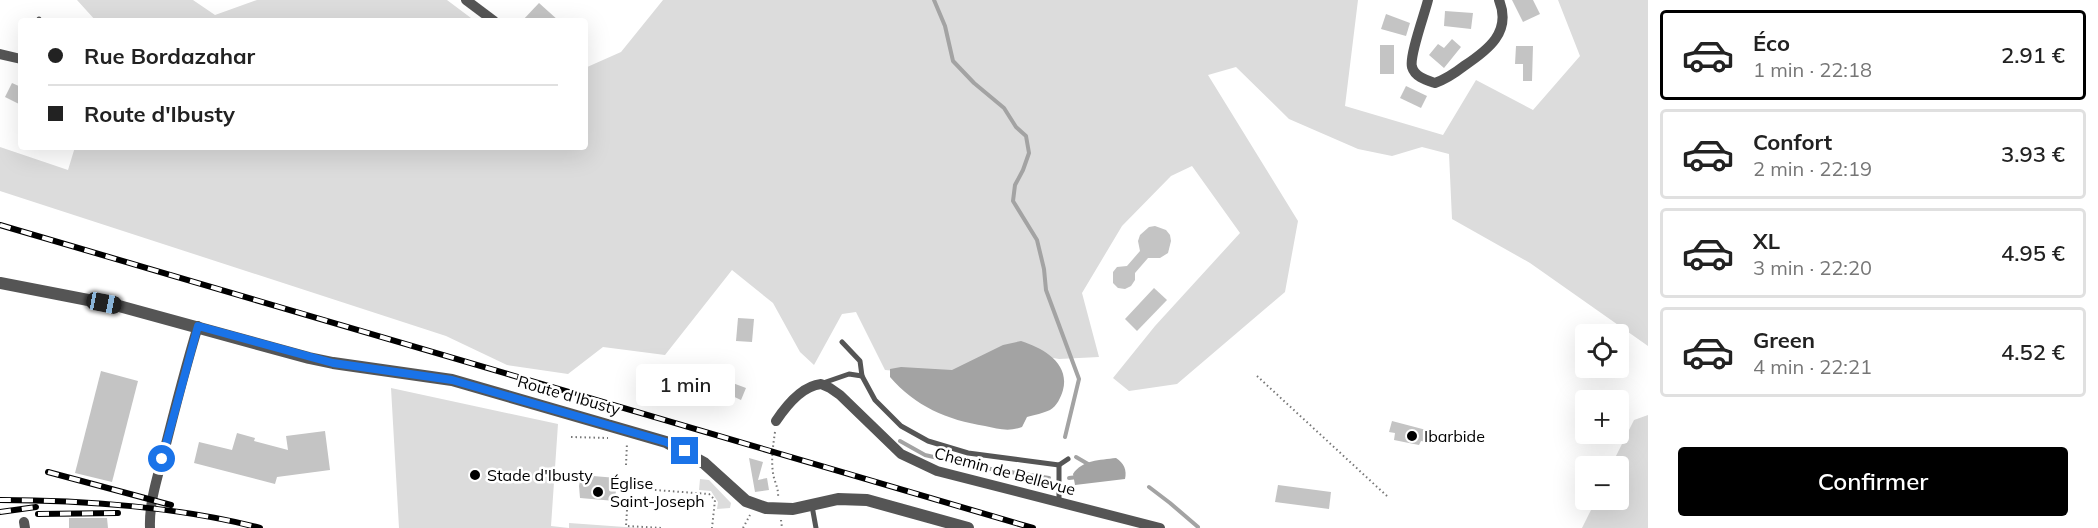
<!DOCTYPE html>
<html lang="fr">
<head>
<meta charset="utf-8">
<style>
	:root { --surface:#fff; --page:#f2f2f2; --text:#222; --muted:#767676; --line:#e0e0e0; --accent:#000 }
	body { margin:0; font-family:Mulish,sans-serif; background:var(--page); color:var(--text); height:100vh; display:flex; flex-direction:column; font-size:22px; white-space:nowrap }
	* { box-sizing:border-box; margin:0 }
	p { font-size:20px; color:var(--muted) }
	.icon { flex:none; width:33px; height:33px; fill:none; stroke:currentColor; stroke-width:2; stroke-linecap:round; stroke-linejoin:round }
	.map { position:relative; flex:1; overflow:hidden }
	.side { display:flex; flex-direction:column; background:var(--surface); width:450px }
	.side>* { flex:none }
	.banner { position:absolute; left:18px; top:18px; width:570px; height:132px; border-radius:6px; box-shadow:0 6px 24px #0002; display:grid; align-content:center; height:132px; padding:0 30px; background:var(--surface) }
	.tools { position:absolute; left:1575px; top:324px; display:grid; gap:12px }
	.tools a { display:grid; place-items:center; width:54px; height:54px; border-radius:6px; background:var(--surface); box-shadow:0 6px 24px #0002; font-size:30px }
	.end { position:absolute; width:27px; height:27px; margin:-14px; border:8px solid #1a73e8; background:#fff; box-shadow:0 0 0 3px #fff }
	.from { border-radius:50% }
	.bubble { position:absolute; height:42px; border-radius:6px; background:var(--surface); box-shadow:0 6px 24px #0002; font-size:20px; font-weight:600; line-height:42px; text-align:center }
	.car { position:absolute; width:18px; height:36px; margin:-18px -9px; border-radius:8px; box-shadow:0 0 4px 2px #0007; background:linear-gradient(#222 24%,#8ab4d8 0 40%,#222 0 76%,#8ab4d8 0 86%,#222 0) }
	.banner b { display:flex; align-items:center; gap:21px; height:57px; font-size:22px }
	.banner b+b { border-top:2px solid var(--line) }
	.banner i { width:15px; height:15px; background:var(--text) }
	ul { padding:10px 0 0; list-style:none }
	li { display:flex; align-items:center; gap:18px; height:90px; margin:0 12px 9px; padding:0 18px; border:3px solid var(--line); border-radius:6px }
	li div { flex:1 }
	li b { display:block; font-size:22px }
	li em { font-style:normal; font-weight:600 }
	li.on { border-color:var(--accent) }
	li>.icon { width:54px; height:54px; stroke-width:1.5 }
	.primary-button { display:flex; gap:12px; margin-top:auto; padding:12px 30px }
	.primary-button a { flex:1; height:69px; border-radius:6px; background:var(--accent); color:#fff; font-size:24px; font-weight:600; line-height:69px; text-align:center }
	main { display:flex; flex:1; min-height:0 }
	.map>svg:first-child { display:block }
</style>
</head>
<body>
<main>
<div class="map">
<svg width="1648" height="528" viewBox="0 0 1648 528">
	<rect width="100%" height="100%" fill="#fff"/>
	<!-- green -->
	<g fill="#dcdcdc">
		<polygon points="77,0 193,0 215,15 257,0 447,0 475,21 96,21"/>
		<polygon points="663,0 1358,0 1345,106 1443,135 1476,80 1533,110 1580,56 1558,0 1648,0 1648,346 1530,263 1452,219 1449,154 1422,147 1392,156 1358,149 1289,119 1236,67 1208,75 1298,221 1285,292 1177,384 1129,391 1113,378 1155,326 1240,233 1192,166 1171,176 1122,226 1082,293 1099,357 1059,359 1008,350 952,376 885,370 856,312 842,314 814,365 800,352 773,303 732,270 665,355 603,347 568,374 507,365 446,336 0,191 0,147 68,170 75,147 585,147 585,68 621,52"/>
		<polygon points="391,388 558,424 551,526 569,528 569,523 639,528 399,528"/>
		<polygon points="1648,415 1648,528 1582,528 1596,500 1618,500 1618,466 1611,466 1634,420"/>
		<polygon points="700,479 709,480 731,503 730,508 717,509 718,502 711,491 699,490"/>
	</g>
	<!-- water -->
	<g fill="#a3a3a3">
		<path d="M 1021,341 C 1043,348 1070,363 1063,390 C 1061,397 1057,406 1050,410 C 1044,413 1034,415 1027,417 L 1022,427 C 1009,432 998,429 985,426 C 947,420 915,406 890,377 L 890,369 L 901,367 L 952,370 L 1003,345 Z"/>
		<path d="M 1116,458 C 1124,463 1127,470 1125,479 L 1075,485 L 1073,474 C 1082,460 1100,460 1116,458 Z"/>
	</g>
	<g fill="none" stroke-linecap="round" stroke-linejoin="round">
		<!-- stream -->
		<g stroke="#a3a3a3" stroke-width="4">
			<polyline points="934,0 945,26 953,61 974,83 1004,108 1016,127 1026,136 1029,153 1023,170 1015,185 1013,201 1037,240 1044,269 1046,290 1079,379 1065,437"/>
			<polyline points="900,441 925,455 972,466 1049,478"/>
			<polyline points="1076,457 1088,464"/>
			<polyline points="1069,478 1078,477"/>
			<polyline points="1149,487 1170,503 1198,527"/>
		</g>
	</g>
	<!-- building -->
	<g fill="#c4c4c4">
		<polygon points="1512,0 1533,0 1540,14 1523,22"/>
		<polygon points="539,3 559,21 522,21"/>
		<polygon points="1445,11 1473,13 1471,29 1444,26"/>
		<polygon points="1386,14 1410,23 1406,36 1381,29"/>
		<polygon points="1452,39 1461,47 1444,68 1429,55 1438,44 1444,48"/>
		<rect x="1380" y="45" width="14" height="29"/>
		<polygon points="1516,46 1533,46 1532,81 1523,81 1523,64 1515,64"/>
		<polygon points="12,83 21,87 21,105 5,97"/>
		<polygon points="1406,86 1427,96 1421,108 1400,98"/>
		<polygon points="1155,226 1166,230 1170,235 1171,241 1168,253 1160,258 1148,258 1135,273 1135,280 1131,286 1125,289 1118,288 1113,283 1113,272 1117,267 1127,266 1140,251 1138,241 1140,235 1149,227"/>
		<polygon points="1154,288 1167,300 1137,331 1125,319"/>
		<polygon points="738,318 754,319 752,342 736,341"/>
		<polygon points="101,371 138,381 112,482 75,473"/>
		<polygon points="719,372 732,377 730,382 746,388 741,400 713,387"/>
		<polygon points="1392,421 1430,431 1427,442 1421,441 1419,445 1394,440 1395,433 1389,432"/>
		<polygon points="325,431 330,470 277,477 275,484 194,463 199,442 232,450 237,433 255,438 254,441 288,450 286,436"/>
		<polygon points="749,458 763,462 758,480 767,478 769,490 755,492"/>
		<polygon points="581,475 617,478 615,501 580,498 579,486"/>
		<polygon points="1278,485 1331,492 1329,509 1275,502"/>
		<polygon points="69,518 107,518 108,528 69,528"/>
	</g>
	<g fill="none" stroke-linecap="round" stroke-linejoin="round">
		<!-- path -->
		<g stroke="#777" stroke-width="2" stroke-dasharray="1.5 3" stroke-linecap="butt">
			<polyline points="1257,376 1388,497"/>
			<path d="M 775,432 C 773,446 771,459 773,473 C 774,481 779,489 778,497"/>
			<polyline points="571,437 608,438"/>
			<polyline points="626,465 627,443"/>
			<polyline points="628,488 709,494 715,500 712,528"/>
			<polyline points="627,510 626,526 662,528"/>
			<polyline points="781,520 782,528"/>
			<polyline points="743,528 750,515"/>
		</g>
		<!-- service -->
		<g stroke="#555" stroke-width="5">
			<polyline points="39,19 39,21"/>
			<polyline points="842,342 860,361 862,376 875,400 901,426 928,441 968,453 1021,460 1059,465 1068,459"/>
			<polyline points="823,383 849,374 862,376"/>
			<polyline points="1059,502 1059,465"/>
			<polyline points="812,506 816,528"/>
		</g>
		<!-- minor -->
		<g stroke="#555" stroke-width="10">
			<polyline points="466,0 494,21"/>
			<path d="M 1428,0 C 1425,13 1409,56 1412,67 C 1415,77 1426,80 1435,83 C 1446,79 1455,73 1464,66 C 1488,50 1512,32 1499,0"/>
			<polyline points="0,54 21,59"/>
			<path d="M 776,421 C 786,406 802,386 821,384 L 830,388 L 840,395 L 901,454 L 937,471 L 1160,528"/>
			<polyline points="24,522 25,528"/>
			<path d="M 150,528 C 149,503 157,479 163,456 C 174,412 185,369 198,326"/>
		</g>
		<!-- tertiary -->
		<polyline stroke="#555" stroke-width="12" points="0,283 119,306 309,358 333,363 452,380 666,442 704,463 746,501 766,508 793,509 838,499 867,500 968,528"/>
		<!-- rail casing -->
		<g stroke="#000" stroke-width="6">
			<g id="rail">
				<polyline points="0,225 1033,528"/>
				<polyline points="48,472 171,505"/>
				<path d="M 0,500 C 82,500 181,507 260,528"/>
				<polyline points="0,512 36,507"/>
				<polyline points="38,514 118,513"/>
			</g>
		</g>
		<!-- rail -->
		<use href="#rail" stroke="#fff" stroke-width="4" stroke-dasharray="11" stroke-linecap="butt"/>
	</g>
	<g fill="none" stroke-linecap="round" stroke-linejoin="round">
		<!-- route -->
		<polyline stroke="#1a73e8" stroke-width="8" points="162,459 198,326 333,363 452,380 666,442 685,451"/>
	</g>
	<!-- markers -->
	<g fill="#000" stroke="#fff" stroke-width="2">
		<circle cx="1412" cy="436" r="6"/>
		<circle cx="475" cy="475" r="6"/>
		<circle cx="598" cy="492" r="6"/>
	</g>
	<g text-anchor="middle" dominant-baseline="central" stroke-width="5" stroke-linejoin="round" paint-order="stroke">
		<!-- street labels -->
		<g font-size="16" fill="#000" stroke="#fff">
			<text transform="translate(569 395) rotate(16)">Route d'Ibusty</text>
			<text transform="translate(1005 471) rotate(15)">Chemin de Bellevue</text>
		</g>
		<!-- poi labels -->
		<g font-size="16" fill="#000" stroke="#fff" text-anchor="start">
			<text x="1424" y="436">Ibarbide</text>
			<text x="487" y="475">Stade d'Ibusty</text>
			<text x="610" y="483">Église<tspan x="610" dy="18">Saint-Joseph</tspan></text>
		</g>
	</g>
</svg>
<div class="tools">
<a><svg class="icon" aria-label="locate" viewBox="0 0 24 24"><circle cx="12" cy="12" r="6"/><path d="M12 2v4M12 18v4M2 12h4M18 12h4"/></svg></a>
<a>+</a>
<a>−</a>
</div>
<i class="end from" style="left:162px;top:459px"></i>
<i class="end" style="left:685px;top:451px"></i>
<div class="bubble" style="left:636px;top:364px;width:99px">1 min</div>
<i class="car" style="left:104px;top:303px;rotate:101deg"></i>
<div class="banner">
<b><i class="from"></i>Rue Bordazahar</b>
<b><i></i>Route d'Ibusty</b>
</div>
</div>
<section class="side">
<ul>
<li class="on"><svg class="icon" aria-label="car" viewBox="0 0 24 24"><path d="M5 17H2v-5l4-1 3-4h7l3 4 3 1v5h-3M9 17h6M6 11h13"/><circle cx="7" cy="17" r="2"/><circle cx="17" cy="17" r="2"/></svg><div><b>Éco</b><p>1 min · 22:18</p></div><em>2.91 €</em></li>
<li><svg class="icon" aria-label="car" viewBox="0 0 24 24"><path d="M5 17H2v-5l4-1 3-4h7l3 4 3 1v5h-3M9 17h6M6 11h13"/><circle cx="7" cy="17" r="2"/><circle cx="17" cy="17" r="2"/></svg><div><b>Confort</b><p>2 min · 22:19</p></div><em>3.93 €</em></li>
<li><svg class="icon" aria-label="car" viewBox="0 0 24 24"><path d="M5 17H2v-5l4-1 3-4h7l3 4 3 1v5h-3M9 17h6M6 11h13"/><circle cx="7" cy="17" r="2"/><circle cx="17" cy="17" r="2"/></svg><div><b>XL</b><p>3 min · 22:20</p></div><em>4.95 €</em></li>
<li><svg class="icon" aria-label="car" viewBox="0 0 24 24"><path d="M5 17H2v-5l4-1 3-4h7l3 4 3 1v5h-3M9 17h6M6 11h13"/><circle cx="7" cy="17" r="2"/><circle cx="17" cy="17" r="2"/></svg><div><b>Green</b><p>4 min · 22:21</p></div><em>4.52 €</em></li>
</ul>
<div class="primary-button"><a>Confirmer</a></div>
</section>
</main>
</body>
</html>
